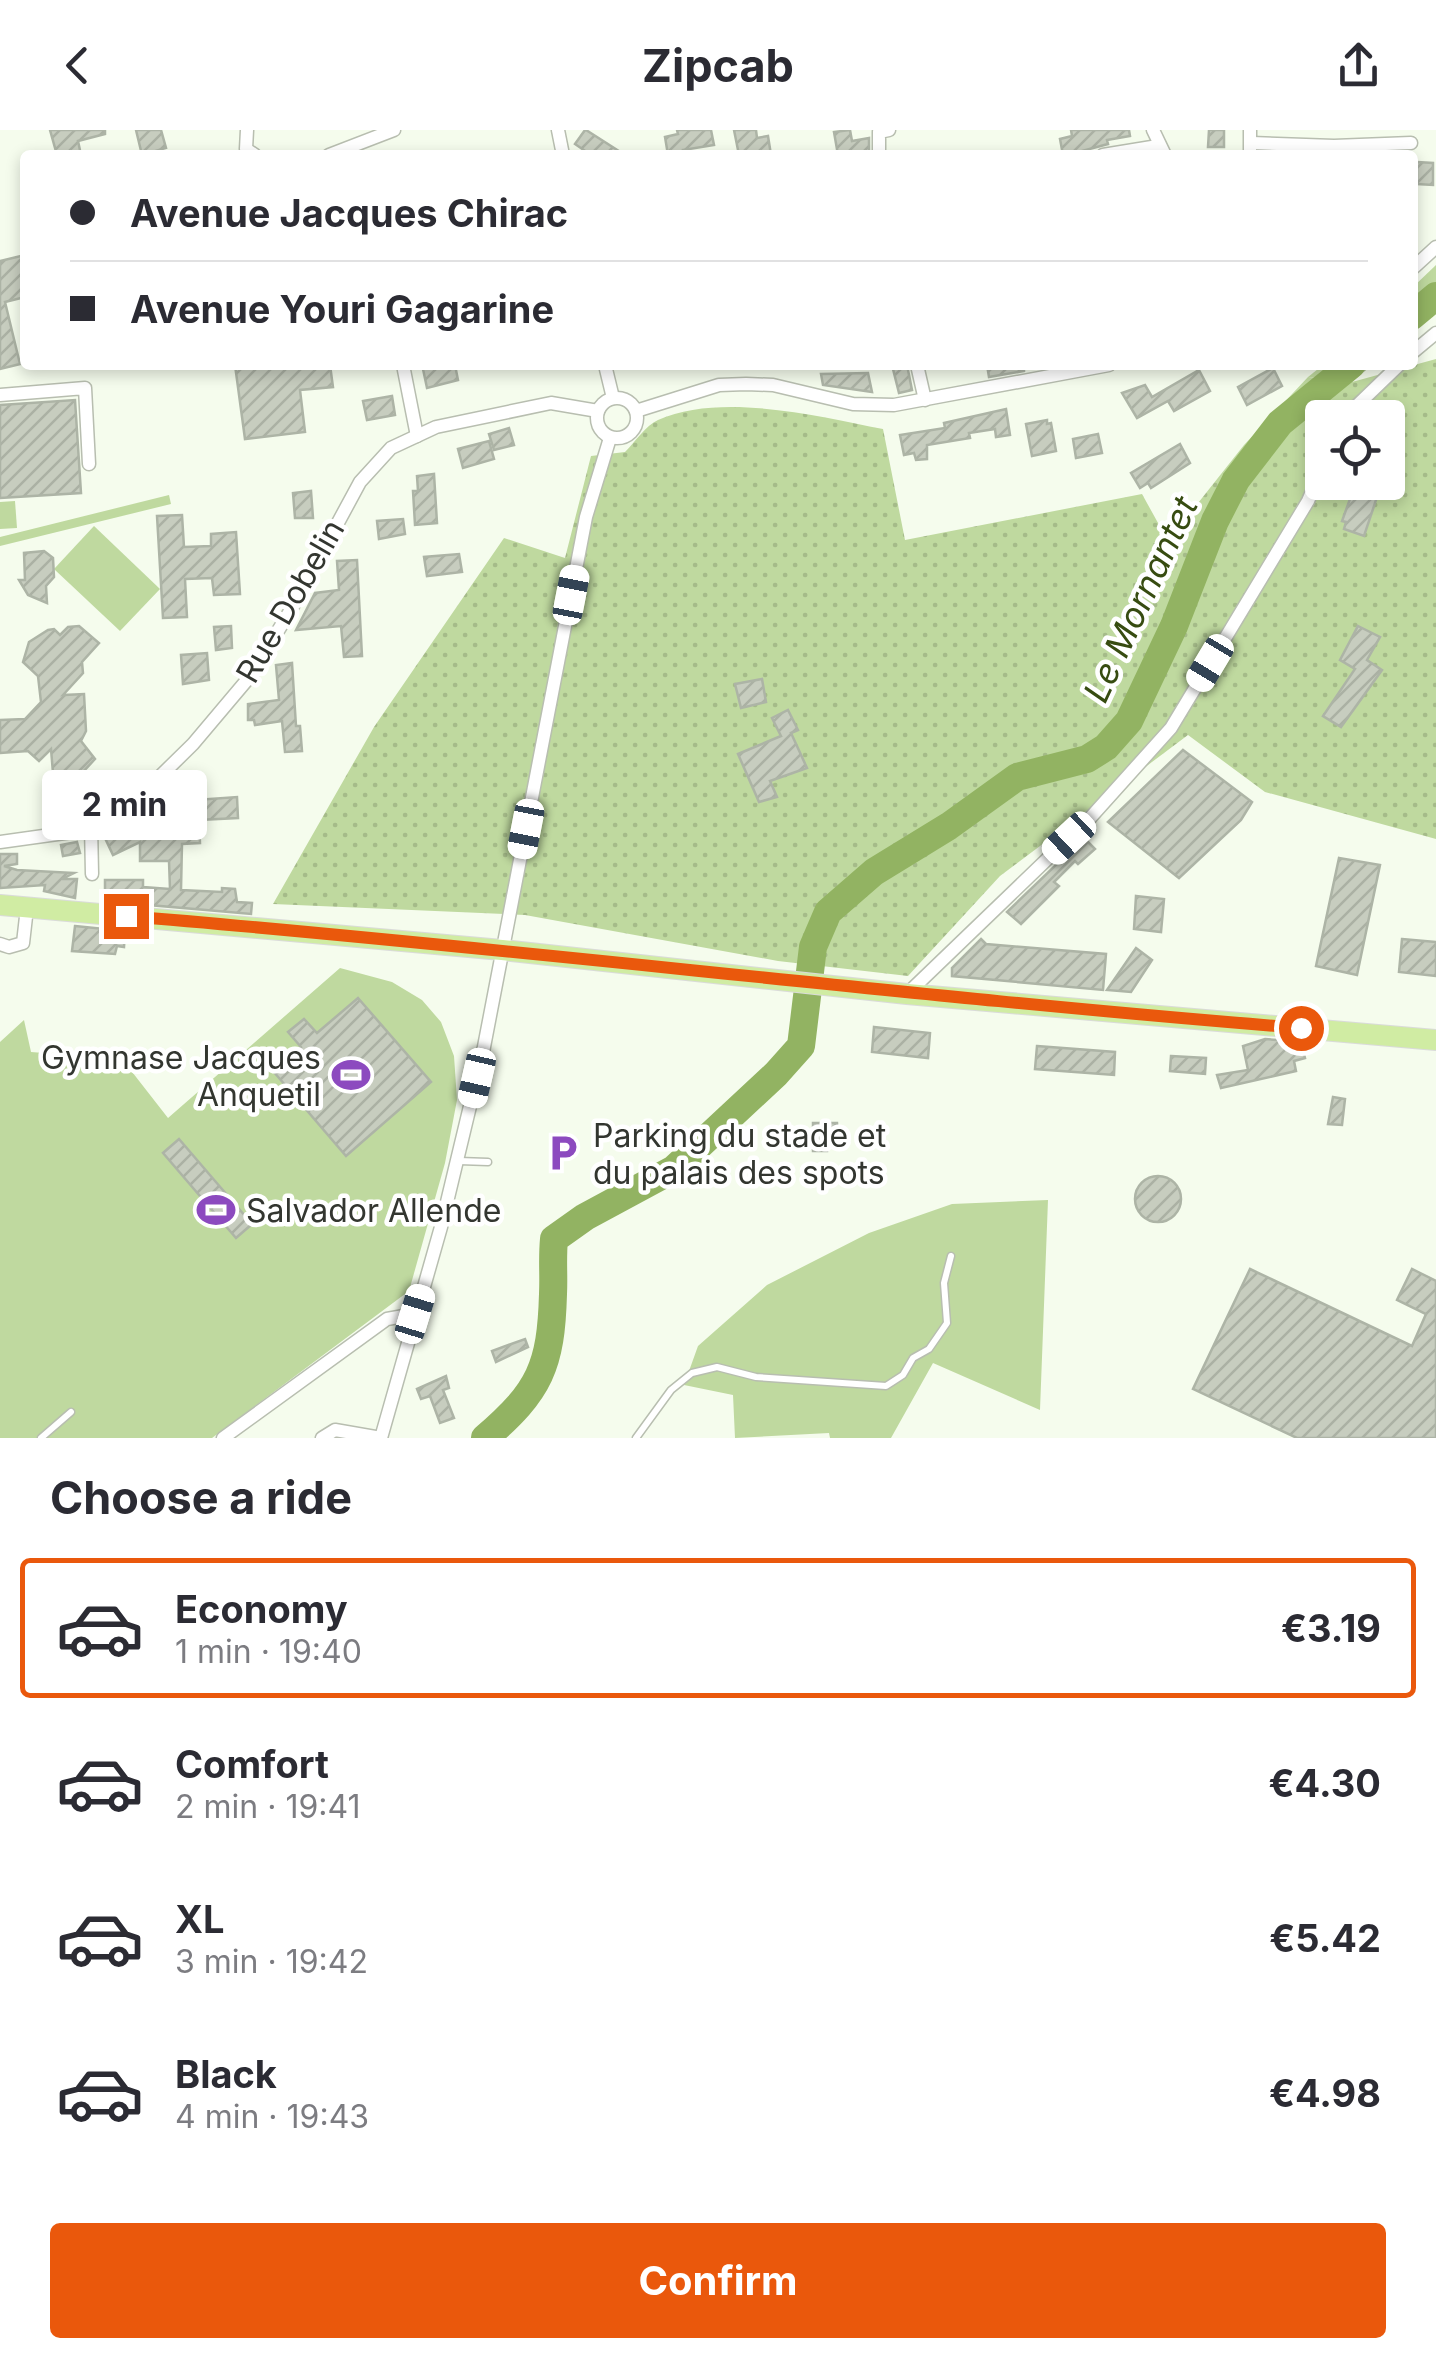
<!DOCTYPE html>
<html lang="en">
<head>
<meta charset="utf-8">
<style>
	:root { --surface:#fff; --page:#f2f2f3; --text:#2b2b33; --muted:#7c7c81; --line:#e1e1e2; --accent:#ea580c }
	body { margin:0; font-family:Inter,sans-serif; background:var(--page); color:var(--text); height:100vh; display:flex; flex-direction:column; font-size:38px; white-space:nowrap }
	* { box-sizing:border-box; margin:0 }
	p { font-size:32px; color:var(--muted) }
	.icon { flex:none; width:55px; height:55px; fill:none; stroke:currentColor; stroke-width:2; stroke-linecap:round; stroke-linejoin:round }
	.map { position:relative; height:1308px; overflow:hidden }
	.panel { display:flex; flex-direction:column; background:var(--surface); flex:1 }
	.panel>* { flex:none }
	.top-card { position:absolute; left:20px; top:20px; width:1398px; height:220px; border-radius:10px; box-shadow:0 5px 15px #0003; display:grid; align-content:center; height:220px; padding:0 50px; background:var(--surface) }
	.tools { position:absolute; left:1305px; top:270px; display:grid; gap:20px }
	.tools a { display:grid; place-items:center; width:100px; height:100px; border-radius:10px; background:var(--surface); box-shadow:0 5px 15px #0003; font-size:50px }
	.end { position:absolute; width:45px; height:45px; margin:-22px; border:12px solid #ea580c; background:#fff; box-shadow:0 0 0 5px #fff }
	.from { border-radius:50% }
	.bubble { position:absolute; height:70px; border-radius:10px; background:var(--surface); box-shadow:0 5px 15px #0003; font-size:32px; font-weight:700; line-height:70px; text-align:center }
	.car { position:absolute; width:30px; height:60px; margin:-30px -15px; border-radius:12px; box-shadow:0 0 8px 2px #0007; background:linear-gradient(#fff 24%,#345 0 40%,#fff 0 76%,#345 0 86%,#fff 0) }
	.top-card b { display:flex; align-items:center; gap:35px; height:95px; font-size:38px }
	.top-card b+b { border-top:2px solid var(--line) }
	.top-card i { width:25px; height:25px; background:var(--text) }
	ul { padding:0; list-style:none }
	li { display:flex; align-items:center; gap:30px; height:140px; margin:0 20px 15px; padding:0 30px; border:5px solid transparent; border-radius:10px }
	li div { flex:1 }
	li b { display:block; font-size:38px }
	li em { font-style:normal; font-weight:700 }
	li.on { border-color:var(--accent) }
	li>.icon { width:90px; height:90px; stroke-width:1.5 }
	h2 { padding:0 50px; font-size:45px; line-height:120px }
	.button { display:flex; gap:20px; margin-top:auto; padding:20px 50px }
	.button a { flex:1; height:115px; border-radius:10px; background:var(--accent); color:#fff; font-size:40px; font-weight:700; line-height:115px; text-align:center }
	header { display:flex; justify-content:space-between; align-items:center; height:130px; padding:0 50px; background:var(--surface); font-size:45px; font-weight:700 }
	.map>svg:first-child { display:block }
</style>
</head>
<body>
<header><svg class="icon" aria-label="back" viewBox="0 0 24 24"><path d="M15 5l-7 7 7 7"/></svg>Zipcab<svg class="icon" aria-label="share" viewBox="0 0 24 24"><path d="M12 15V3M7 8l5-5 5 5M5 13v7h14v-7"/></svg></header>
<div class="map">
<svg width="1436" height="1308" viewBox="0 0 1436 1308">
	<defs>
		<pattern id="grass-dots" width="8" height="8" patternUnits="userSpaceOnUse" patternTransform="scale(2.5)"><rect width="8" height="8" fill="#bfd99f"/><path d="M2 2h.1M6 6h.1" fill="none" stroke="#a5bb89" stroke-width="1.8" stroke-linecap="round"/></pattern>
		<pattern id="forest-firs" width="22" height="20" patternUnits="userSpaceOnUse" patternTransform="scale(2.5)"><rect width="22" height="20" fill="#bfd99f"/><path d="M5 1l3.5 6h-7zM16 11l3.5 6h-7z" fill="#a5bb89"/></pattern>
		<pattern id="building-hatch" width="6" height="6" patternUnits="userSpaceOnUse" patternTransform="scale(2.5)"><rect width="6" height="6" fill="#c7cdbf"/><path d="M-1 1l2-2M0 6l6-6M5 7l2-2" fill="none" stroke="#abb1a4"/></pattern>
	</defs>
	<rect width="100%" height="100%" fill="#f5fced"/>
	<!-- grass -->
	<path fill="url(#grass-dots)" fill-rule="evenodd" d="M 1436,229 L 1436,709 L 1265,662 L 1188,605 L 1000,746 L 908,846 L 778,831 L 525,785 L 273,774 L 374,597 L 504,408 L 565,428 L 591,326 L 625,322 C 635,312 646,295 658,290 C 721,262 818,286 883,299 L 905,410 L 1142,364 L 1168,411 L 1244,315 L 1308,247 L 1352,252 ZM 1322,288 L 1388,288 L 1388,352 L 1322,352 Z"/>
	<!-- forest -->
	<g fill="url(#forest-firs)">
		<polygon points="1436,135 1436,181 1413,201 1413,157"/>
		<polygon points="1323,235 1372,235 1352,252 1308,247"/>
	</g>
	<!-- garden -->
	<g fill="#bfd99f">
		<polygon points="169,365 171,374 0,416 0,407"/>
		<polygon points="15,371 17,398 0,399 0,372"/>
		<polygon points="94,396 160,459 120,501 54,439"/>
		<polygon points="340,838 392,852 422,870 441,892 454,926 457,970 445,1033 409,1161 212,1308 0,1308 0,912 24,890 31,922 122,929 168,988"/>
		<polygon points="1048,1070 1040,1280 933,1233 891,1308 830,1308 829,1303 735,1308 733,1265 684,1255 698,1216 767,1155 869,1103 952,1074"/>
	</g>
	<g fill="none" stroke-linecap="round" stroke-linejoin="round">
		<!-- river -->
		<g stroke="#92b362" stroke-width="28">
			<polyline points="1412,186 1436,166"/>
			<path d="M 485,1308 C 540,1261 551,1236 553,1164 C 554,1144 552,1130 554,1109 L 585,1087 L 674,1039 L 776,944 L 801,916 L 813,817 L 828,782 L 874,742 L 949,696 L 1017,647 L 1087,629 L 1106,617 L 1129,591 L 1174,496 L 1215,391 L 1236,350 L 1280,293 L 1351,235"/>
		</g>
	</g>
	<!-- building -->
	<g fill="url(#building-hatch)" stroke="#adb4a6" stroke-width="2.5">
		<polygon points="50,0 105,0 105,4 78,11 81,25 57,25"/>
		<polygon points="136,0 161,0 166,18 142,25"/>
		<polygon points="585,0 586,0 625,25 591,25 575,14"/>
		<polygon points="677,0 711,0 714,15 683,20 684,25 668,25 665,7 678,4"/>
		<polygon points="734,0 756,0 757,8 768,6 771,25 739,25"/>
		<polygon points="850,0 852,11 869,8 869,24 838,25 834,2"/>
		<polygon points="1071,0 1129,0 1130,6 1107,10 1108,14 1078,22 1079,25 1063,25 1060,9 1072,6"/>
		<polygon points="1209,0 1224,0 1224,17 1208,17"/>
		<polygon points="1417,32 1433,33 1433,55 1417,54"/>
		<polygon points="25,125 25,167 5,172 20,234 0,239 0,131"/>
		<polygon points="235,235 330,235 333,257 300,260 305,302 245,309"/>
		<polygon points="444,235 455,235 458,250 427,258 423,239"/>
		<polygon points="892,235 907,235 912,260 899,263"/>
		<polygon points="987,235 1024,235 1024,241 989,247"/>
		<polygon points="1273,238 1282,256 1247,275 1238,257"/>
		<polygon points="1199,240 1210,261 1174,281 1168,271 1137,288 1122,263 1145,255 1152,267"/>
		<polygon points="868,243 872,262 823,255 821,244"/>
		<polygon points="392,266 395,285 367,290 363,271"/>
		<polygon points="75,270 81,363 0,368 0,275"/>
		<polygon points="1006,279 1010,305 996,307 995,299 969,303 970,308 927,315 927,329 916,330 914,323 904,325 900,305 945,298 944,293"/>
		<polygon points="1047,290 1047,294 1051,293 1056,321 1032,326 1026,294"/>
		<polygon points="509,298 514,315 494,320 489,304"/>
		<polygon points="1098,304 1102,323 1076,328 1073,309"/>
		<polygon points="489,311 494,329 463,338 458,319"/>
		<polygon points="1180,314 1190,333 1151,358 1148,353 1140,358 1131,343"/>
		<polygon points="434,344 437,393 415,395 413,361 418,361 417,346"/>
		<polygon points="1327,352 1378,364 1364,406 1344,399 1346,392 1342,391 1350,369 1322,363"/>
		<polygon points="311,361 313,388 295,388 293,363"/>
		<polygon points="182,385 184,417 211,416 211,404 236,402 240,464 214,465 212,448 185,449 187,487 163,488 157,386"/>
		<polygon points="403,389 405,404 379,409 377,391"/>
		<polygon points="44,421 53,428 54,447 46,456 47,473 28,465 19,450 25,450 24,423"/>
		<polygon points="459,424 462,442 427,446 424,427"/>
		<polygon points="357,430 362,526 344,527 341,496 296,500 315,463 339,460 337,431"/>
		<polygon points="79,496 99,513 82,532 83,543 63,565 84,564 86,601 81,611 95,629 69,657 53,643 51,619 39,631 28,621 0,623 0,590 25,589 41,572 38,546 23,532 29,512 48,500 54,499 60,505 68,497"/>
		<polygon points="231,496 232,518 216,520 214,497"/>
		<polygon points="1358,496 1380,507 1367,530 1382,540 1341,597 1323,586 1355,539 1340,530"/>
		<polygon points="207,523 209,550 183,554 181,525"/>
		<polygon points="292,533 296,596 300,596 302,621 285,622 282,591 255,595 254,590 248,590 248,574 279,570 276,535"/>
		<polygon points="762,549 766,572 741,578 735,554"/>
		<polygon points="788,580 798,600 791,603 807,638 770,651 777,667 759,672 738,624 781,606 772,588"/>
		<polygon points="1183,620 1252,672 1241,690 1179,748 1108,692"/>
		<polygon points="237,667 238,688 199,690 200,713 182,714 181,760 222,762 222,758 235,759 237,772 252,773 251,784 149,775 149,768 105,768 105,750 143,750 143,757 170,759 169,731 140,731 140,712 113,725 105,708 131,696 128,690 138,686 168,685 168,672"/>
		<polygon points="1084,708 1095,719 1078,734 1075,731 1054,752 1059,756 1021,794 1007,782"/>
		<polygon points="77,712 80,723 63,726 61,715"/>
		<polygon points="0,724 17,724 17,734 4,736 17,740 74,743 62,749 77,749 75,768 44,761 45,755 0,758"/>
		<polygon points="1339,728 1380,735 1357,845 1316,836"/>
		<polygon points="1136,766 1164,769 1161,802 1134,799"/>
		<polygon points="75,796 125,801 124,817 117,816 115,824 72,821"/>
		<polygon points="981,809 986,814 1106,824 1103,860 952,846 952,838"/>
		<polygon points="1402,809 1436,812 1436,846 1399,842"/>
		<polygon points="1136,818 1152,830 1131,862 1107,860"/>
		<polygon points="358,868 431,952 346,1026 273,941 301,917 288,902 304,889 317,903"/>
		<polygon points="874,897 930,903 928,928 872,922"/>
		<polygon points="1265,909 1290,911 1291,919 1302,916 1305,928 1294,931 1296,941 1221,958 1217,945 1248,940 1243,916"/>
		<polygon points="1037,916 1115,922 1114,945 1035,939"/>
		<polygon points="1171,926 1206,928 1205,944 1170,941"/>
		<polygon points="1333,967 1345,969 1342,995 1328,994"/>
		<polygon points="813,993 837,993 838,1006 827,1006 827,1021 813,1021"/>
		<polygon points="179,1009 252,1094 236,1108 163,1023"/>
		<circle cx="1158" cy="1069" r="23"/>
		<polygon points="1250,1139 1412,1216 1426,1184 1397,1170 1412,1139 1436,1151 1436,1308 1297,1308 1193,1259"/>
		<polygon points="525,1209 528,1217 496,1232 492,1221"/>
		<polygon points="446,1246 449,1258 443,1260 454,1288 440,1293 430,1266 421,1269 417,1259"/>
	</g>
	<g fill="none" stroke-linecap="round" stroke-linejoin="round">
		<!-- lane casing -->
		<g stroke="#b8beb0" stroke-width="9">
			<g id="lane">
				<polyline points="459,1031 488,1032"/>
				<polyline points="41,1308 71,1282"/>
				<polyline points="636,1308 671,1260 692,1243 717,1237 756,1247 886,1256 903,1245 913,1228 929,1219 947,1193 944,1153 951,1126"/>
			</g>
		</g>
		<!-- street casing -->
		<g stroke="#b8beb0" stroke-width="15">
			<g id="street">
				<polyline points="247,0 246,19 255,25"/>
				<polyline points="558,0 563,25"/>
				<polyline points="1153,0 1165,25"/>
				<polyline points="1250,0 1250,25"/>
				<polyline points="1252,13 1334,16 1411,13"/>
				<polyline points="329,25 394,0"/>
				<polyline points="879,25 879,2 889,0"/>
				<polyline points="1103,25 1158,16"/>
				<polyline points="1412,139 1436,117"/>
				<polyline points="1412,223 1436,203"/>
				<polyline points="403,235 417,306"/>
				<polyline points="605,235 613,268"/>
				<polyline points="917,235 925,270"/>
				<polyline points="0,265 85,258 89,334"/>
				<circle cx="617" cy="288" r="20"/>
				<polyline points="636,281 719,255 746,254 773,255 853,274 894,275 1109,235"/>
				<polyline points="1344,288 1399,235"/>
				<polyline points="91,695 92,744"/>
				<polyline points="0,712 79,701 109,686 138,668 193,614 252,544 293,476 360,352 391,318 436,297 551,273 598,281"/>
				<polyline points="0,814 9,817 23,813 27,778"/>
				<polyline points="907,864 1091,687 1171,598 1308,371 1322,338"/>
				<polyline points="223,1308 387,1189 415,1184"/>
				<polyline points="322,1308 335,1300 381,1308"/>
				<polyline points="381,1308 441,1097 483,922 586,387 610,308"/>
			</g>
		</g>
		<!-- primary casing -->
		<g stroke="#dadbda" stroke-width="22">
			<polyline id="primary" points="0,775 502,820 907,864 1436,910"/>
		</g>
		<!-- lane -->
		<use href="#lane" stroke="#fff" stroke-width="6"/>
		<!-- street -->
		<use href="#street" stroke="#fff" stroke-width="12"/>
		<!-- primary -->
		<use href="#primary" stroke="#d0eca3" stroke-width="20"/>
	</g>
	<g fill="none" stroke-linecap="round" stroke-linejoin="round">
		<!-- route -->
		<path stroke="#ea580c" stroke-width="12" d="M 126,786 C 518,818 909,867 1301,898"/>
	</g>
	<!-- icons -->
	<defs>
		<g id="stadium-bare" transform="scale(3)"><path d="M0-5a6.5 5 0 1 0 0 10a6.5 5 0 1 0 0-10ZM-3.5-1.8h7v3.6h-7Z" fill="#8c4abf" stroke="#fff" stroke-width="2.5" paint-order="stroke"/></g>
		<g id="parking-bare" transform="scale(3)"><path d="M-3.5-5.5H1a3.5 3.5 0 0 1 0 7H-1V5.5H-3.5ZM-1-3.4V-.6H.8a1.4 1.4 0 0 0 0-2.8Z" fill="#8c4abf" stroke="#fff" stroke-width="2.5" paint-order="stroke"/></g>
	</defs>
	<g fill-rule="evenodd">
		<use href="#stadium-bare" x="351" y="945"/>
		<use href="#parking-bare" x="563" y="1023"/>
		<use href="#stadium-bare" x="216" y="1080"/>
	</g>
	<g text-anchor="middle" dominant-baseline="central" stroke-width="9" stroke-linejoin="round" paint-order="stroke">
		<!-- street labels -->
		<g font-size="32" fill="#333630" stroke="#fff">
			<text transform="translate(290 471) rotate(-60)">Rue Dobelin</text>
		</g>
		<!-- poi labels -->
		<g font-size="32" fill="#333630" stroke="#fff" text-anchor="start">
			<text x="321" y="927" text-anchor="end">Gymnase Jacques<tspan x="321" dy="37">Anquetil</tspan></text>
			<text x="593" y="1005">Parking du stade et<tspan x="593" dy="37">du palais des spots</tspan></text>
			<text x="246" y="1080">Salvador Allende</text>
		</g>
		<!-- water labels -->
		<g font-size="35" font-style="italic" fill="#374c11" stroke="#fff">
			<text transform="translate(1140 469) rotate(-65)">Le Mornantet</text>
		</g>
	</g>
</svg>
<div class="tools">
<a><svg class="icon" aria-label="locate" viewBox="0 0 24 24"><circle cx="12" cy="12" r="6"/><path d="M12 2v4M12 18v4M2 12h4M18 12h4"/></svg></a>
</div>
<i class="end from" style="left:1301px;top:898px"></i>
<i class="end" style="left:126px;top:786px"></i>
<div class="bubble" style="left:42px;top:640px;width:165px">2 min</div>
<i class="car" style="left:571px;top:465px;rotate:11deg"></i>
<i class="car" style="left:1210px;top:533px;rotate:211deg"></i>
<i class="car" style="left:526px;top:699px;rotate:191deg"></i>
<i class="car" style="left:1069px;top:708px;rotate:227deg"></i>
<i class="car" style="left:477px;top:948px;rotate:193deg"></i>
<i class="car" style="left:415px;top:1184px;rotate:17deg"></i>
<div class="top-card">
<b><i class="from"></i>Avenue Jacques Chirac</b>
<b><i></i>Avenue Youri Gagarine</b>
</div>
</div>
<section class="panel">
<h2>Choose a ride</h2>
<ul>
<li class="on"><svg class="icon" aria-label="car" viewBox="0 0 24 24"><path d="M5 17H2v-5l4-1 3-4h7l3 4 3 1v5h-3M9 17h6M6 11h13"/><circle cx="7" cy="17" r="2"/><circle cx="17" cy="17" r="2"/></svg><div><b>Economy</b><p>1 min · 19:40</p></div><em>€3.19</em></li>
<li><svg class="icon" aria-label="car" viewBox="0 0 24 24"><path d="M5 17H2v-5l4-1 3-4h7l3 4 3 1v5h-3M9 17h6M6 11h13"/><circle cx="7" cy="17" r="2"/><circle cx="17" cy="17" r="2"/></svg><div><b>Comfort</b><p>2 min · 19:41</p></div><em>€4.30</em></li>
<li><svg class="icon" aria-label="car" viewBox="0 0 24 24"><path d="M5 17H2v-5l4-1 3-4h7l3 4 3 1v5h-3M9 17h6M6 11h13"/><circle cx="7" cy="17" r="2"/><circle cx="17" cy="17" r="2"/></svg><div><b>XL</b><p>3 min · 19:42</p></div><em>€5.42</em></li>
<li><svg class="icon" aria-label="car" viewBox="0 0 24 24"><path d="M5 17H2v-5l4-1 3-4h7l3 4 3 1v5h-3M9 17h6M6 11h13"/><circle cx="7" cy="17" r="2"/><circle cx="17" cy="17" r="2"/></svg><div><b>Black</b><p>4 min · 19:43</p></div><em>€4.98</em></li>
</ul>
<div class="button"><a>Confirm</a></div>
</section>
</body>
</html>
